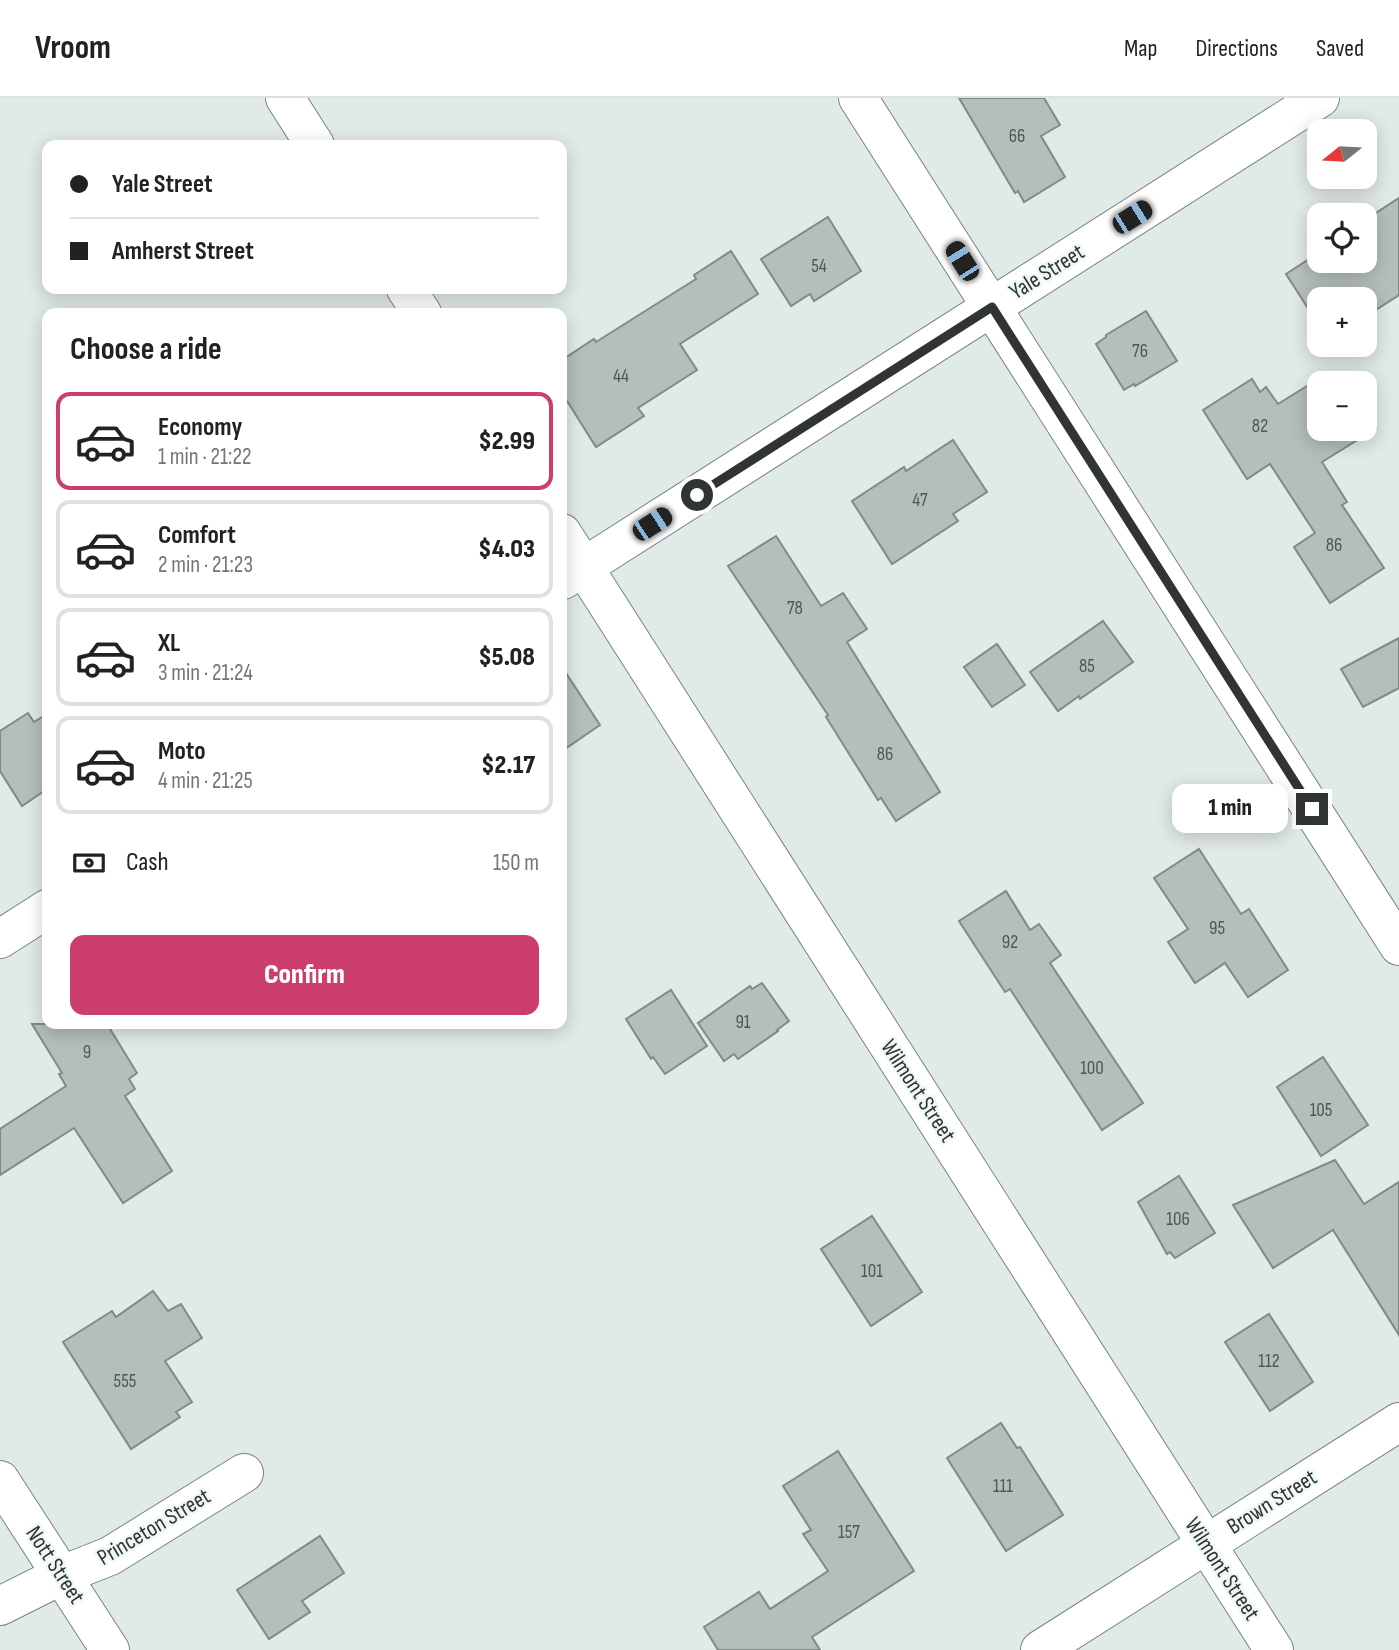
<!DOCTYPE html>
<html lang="en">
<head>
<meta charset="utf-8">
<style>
	:root { --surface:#fff; --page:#f6f6f6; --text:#222; --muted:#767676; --line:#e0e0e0; --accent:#cc3f6c }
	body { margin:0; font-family:"Sofia Sans Condensed",sans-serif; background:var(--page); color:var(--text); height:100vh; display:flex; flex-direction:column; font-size:26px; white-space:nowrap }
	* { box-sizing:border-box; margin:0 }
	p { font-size:23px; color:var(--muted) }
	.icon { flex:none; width:38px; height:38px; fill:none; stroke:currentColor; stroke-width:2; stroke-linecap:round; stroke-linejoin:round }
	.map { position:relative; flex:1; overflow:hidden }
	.panel { position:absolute; left:42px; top:210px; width:525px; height:721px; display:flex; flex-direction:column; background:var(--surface); border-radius:14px; box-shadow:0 4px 18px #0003 }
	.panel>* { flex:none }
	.banner { position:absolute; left:42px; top:42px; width:525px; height:154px; border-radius:14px; box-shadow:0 4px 18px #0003; display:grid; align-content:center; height:154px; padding:0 28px; background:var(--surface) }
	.needle { width:46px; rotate:252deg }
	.tools { position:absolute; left:1307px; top:21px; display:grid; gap:14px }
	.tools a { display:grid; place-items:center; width:70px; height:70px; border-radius:14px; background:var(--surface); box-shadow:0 4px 18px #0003; font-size:35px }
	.end { position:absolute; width:32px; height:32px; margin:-16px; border:9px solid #303433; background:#fff; box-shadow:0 0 0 4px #fff }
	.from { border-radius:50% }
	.bubble { position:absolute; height:49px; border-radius:14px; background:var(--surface); box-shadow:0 4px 18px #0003; font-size:23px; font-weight:800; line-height:49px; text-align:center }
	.car { position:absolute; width:21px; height:42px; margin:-21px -10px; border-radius:9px; box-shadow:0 0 5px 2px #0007; background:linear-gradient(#222 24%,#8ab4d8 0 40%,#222 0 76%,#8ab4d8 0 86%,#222 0) }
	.banner b { display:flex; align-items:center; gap:24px; height:66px; font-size:26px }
	.banner b+b { border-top:2px solid var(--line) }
	.banner i { width:18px; height:18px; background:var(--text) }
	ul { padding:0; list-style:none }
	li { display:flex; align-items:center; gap:21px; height:98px; margin:0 14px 10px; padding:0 14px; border:4px solid var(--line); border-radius:14px }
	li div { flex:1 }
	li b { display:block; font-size:26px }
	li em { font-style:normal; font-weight:800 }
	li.active { border-color:var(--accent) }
	li>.icon { width:63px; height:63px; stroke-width:1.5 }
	h2 { padding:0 28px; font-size:32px; line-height:84px }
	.pay { display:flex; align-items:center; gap:18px; height:77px; padding:0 28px; font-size:26px }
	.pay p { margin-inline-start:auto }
	.button { display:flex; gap:14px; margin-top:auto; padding:14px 28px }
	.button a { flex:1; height:80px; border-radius:14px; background:var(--accent); color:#fff; font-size:28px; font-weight:800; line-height:80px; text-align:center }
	header { display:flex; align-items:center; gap:42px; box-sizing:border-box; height:98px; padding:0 35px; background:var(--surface); border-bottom:2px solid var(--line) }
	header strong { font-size:33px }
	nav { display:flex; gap:38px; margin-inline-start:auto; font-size:24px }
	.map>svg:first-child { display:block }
</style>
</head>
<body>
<header>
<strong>Vroom</strong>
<nav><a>Map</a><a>Directions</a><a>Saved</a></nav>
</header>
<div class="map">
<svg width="1399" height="1552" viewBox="0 0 1399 1552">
	<rect width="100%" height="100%" fill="#e0eae9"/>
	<!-- building -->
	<g fill="#b4bebc" stroke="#818a88" stroke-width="2">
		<polygon points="959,0 1044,0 1060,27 1041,38 1065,79 1024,104 1018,93 1015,95"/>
		<polygon points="1399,100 1399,197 1365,219 1365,201 1320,201 1320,229 1286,176 1320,154 1320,163 1365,163 1365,122"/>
		<polygon points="828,119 861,173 814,203 810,196 791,208 761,161"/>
		<polygon points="731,153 758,196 680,246 697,272 638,310 644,318 596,349 562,295 562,262 594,241 596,244 696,181 694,177"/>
		<polygon points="1146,213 1177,263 1135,288 1134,286 1124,292 1096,246 1106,239 1106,237"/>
		<polygon points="1320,280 1320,331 1375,331 1322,364 1347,404 1342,407 1384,470 1330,505 1294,449 1315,435 1270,366 1247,381 1203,312 1252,281 1260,294 1266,289 1278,306"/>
		<polygon points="953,342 987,394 953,416 958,423 892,466 852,403 904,369 906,373"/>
		<polygon points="776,438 821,508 843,495 867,531 847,544 940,694 896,723 881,700 878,702 826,619 828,617 728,468"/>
		<polygon points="1103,523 1133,564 1080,601 1079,598 1058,613 1030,574"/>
		<polygon points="1399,540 1399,590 1363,609 1341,571"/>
		<polygon points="997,546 1025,587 992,609 964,569"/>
		<polygon points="562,569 600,627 562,653"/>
		<polygon points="28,615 34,624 47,616 47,691 22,708 0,673 0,633"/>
		<polygon points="1199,751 1241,816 1249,811 1288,872 1248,899 1225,865 1195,885 1168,844 1188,831 1154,780"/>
		<polygon points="1006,793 1030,832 1039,826 1061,857 1050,865 1143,1005 1102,1032 1010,891 1005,894 959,823"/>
		<polygon points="762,885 789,923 777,932 778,933 738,961 734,956 724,963 698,925 750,888 752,891"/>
		<polygon points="671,892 707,948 665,976 653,959 651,961 626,921"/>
		<polygon points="32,926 107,926 137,975 129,981 135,991 125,998 172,1073 123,1105 74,1030 0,1077 0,1031 66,988 59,976 62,975"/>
		<polygon points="1323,959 1368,1027 1321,1058 1277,989"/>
		<polygon points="1335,1062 1364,1106 1399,1084 1399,1237 1333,1132 1273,1170 1233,1107"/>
		<polygon points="1179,1078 1215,1135 1175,1160 1170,1154 1167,1156 1138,1104"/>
		<polygon points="872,1118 922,1194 871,1228 821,1151"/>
		<polygon points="153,1193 168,1213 181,1206 202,1240 165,1263 192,1304 176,1314 180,1319 131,1351 63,1244 112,1213 116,1219"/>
		<polygon points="1269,1216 1313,1284 1270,1313 1225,1244"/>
		<polygon points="1001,1325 1017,1350 1020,1349 1063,1417 1006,1453 947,1360"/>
		<polygon points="838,1353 914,1473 812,1539 820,1552 718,1552 704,1529 759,1494 770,1511 828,1473 803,1436 811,1432 783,1388"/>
		<polygon points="320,1438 344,1475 302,1503 310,1514 269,1541 237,1492"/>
	</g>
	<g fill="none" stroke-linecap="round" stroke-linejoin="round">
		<!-- street casing -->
		<g stroke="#7a8382" stroke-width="40">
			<g id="street">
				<polyline points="285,0 315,47"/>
				<polyline points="858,0 1399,848"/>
				<polyline points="406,191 422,215"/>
				<polyline points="562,435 1274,1552"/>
				<polyline points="563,482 1320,0"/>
				<polyline points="0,841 47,811"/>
				<polyline points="0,1508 62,1477 110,1458 244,1375"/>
				<polyline points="1040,1552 1399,1324"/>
			</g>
		</g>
		<!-- secondary casing -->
		<g stroke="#7a8382" stroke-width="40">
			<polyline id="secondary" points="0,1382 110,1552"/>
		</g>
		<!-- street -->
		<use href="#street" stroke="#fff" stroke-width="38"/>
		<!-- secondary -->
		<use href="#secondary" stroke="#fff" stroke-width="38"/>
	</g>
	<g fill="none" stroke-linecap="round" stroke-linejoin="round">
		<!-- route -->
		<polyline stroke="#303433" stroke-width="9" points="697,397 992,209 1312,711"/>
	</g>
	<g text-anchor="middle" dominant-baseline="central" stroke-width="5" stroke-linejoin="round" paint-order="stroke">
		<!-- number labels -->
		<g font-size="19" fill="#515655">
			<text x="1017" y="38">66</text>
			<text x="819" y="168">54</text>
			<text x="1140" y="253">76</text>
			<text x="621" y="278">44</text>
			<text x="1260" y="328">82</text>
			<text x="920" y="402">47</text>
			<text x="1334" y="447">86</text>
			<text x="795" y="510">78</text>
			<text x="1087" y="568">85</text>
			<text x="885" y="656">86</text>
			<text x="1217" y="830">95</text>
			<text x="1010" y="844">92</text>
			<text x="743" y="924">91</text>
			<text x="87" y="954">9</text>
			<text x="1092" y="970">100</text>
			<text x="1321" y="1012">105</text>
			<text x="1178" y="1121">106</text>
			<text x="872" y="1173">101</text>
			<text x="1269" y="1263">112</text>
			<text x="125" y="1283">555</text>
			<text x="1003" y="1388">111</text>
			<text x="849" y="1434">157</text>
		</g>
		<!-- street labels -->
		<g font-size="23" fill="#303433" stroke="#eef8f6">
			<text transform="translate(1047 174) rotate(-32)">Yale Street</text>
			<text transform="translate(918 993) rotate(57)">Wilmont Street</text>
			<text transform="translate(1272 1404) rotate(-32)">Brown Street</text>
			<text transform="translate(154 1429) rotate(-31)">Princeton Street</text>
			<text transform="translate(55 1467) rotate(57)">Nott Street</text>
			<text transform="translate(1222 1471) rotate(57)">Wilmont Street</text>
		</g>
	</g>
</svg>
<div class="tools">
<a><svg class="needle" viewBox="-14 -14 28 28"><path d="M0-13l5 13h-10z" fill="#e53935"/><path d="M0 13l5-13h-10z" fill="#767676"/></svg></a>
<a><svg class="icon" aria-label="locate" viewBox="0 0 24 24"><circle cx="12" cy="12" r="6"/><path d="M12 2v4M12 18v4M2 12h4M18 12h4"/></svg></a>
<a>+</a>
<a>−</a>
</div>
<i class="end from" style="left:697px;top:397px"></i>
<i class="end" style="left:1312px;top:711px"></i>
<div class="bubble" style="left:1172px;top:686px;width:116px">1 min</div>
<i class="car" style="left:1132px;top:119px;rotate:58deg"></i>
<i class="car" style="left:962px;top:163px;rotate:328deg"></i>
<i class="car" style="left:652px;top:426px;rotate:57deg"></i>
<div class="banner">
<b><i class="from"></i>Yale Street</b>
<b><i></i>Amherst Street</b>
</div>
<section class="panel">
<h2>Choose a ride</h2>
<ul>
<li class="active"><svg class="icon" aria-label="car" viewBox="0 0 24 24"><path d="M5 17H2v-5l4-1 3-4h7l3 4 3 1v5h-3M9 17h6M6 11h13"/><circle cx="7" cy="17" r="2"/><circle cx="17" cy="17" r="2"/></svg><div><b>Economy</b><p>1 min · 21:22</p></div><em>$2.99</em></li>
<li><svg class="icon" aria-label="car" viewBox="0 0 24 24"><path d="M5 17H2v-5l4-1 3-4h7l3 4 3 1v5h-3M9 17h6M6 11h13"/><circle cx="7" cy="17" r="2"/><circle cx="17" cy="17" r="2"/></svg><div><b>Comfort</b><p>2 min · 21:23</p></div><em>$4.03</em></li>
<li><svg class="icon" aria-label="car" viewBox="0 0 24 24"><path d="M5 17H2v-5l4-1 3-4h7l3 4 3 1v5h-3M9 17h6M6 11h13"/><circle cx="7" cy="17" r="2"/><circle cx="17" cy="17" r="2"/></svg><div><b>XL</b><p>3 min · 21:24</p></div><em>$5.08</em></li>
<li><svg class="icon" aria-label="car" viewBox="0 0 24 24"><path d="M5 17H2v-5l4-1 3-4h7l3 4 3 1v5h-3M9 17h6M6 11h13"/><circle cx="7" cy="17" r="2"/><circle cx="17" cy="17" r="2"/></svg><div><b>Moto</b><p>4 min · 21:25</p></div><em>$2.17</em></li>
</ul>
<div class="pay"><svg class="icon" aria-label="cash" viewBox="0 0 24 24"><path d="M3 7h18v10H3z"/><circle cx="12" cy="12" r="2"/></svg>Cash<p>150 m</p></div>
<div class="button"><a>Confirm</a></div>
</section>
</div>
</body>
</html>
